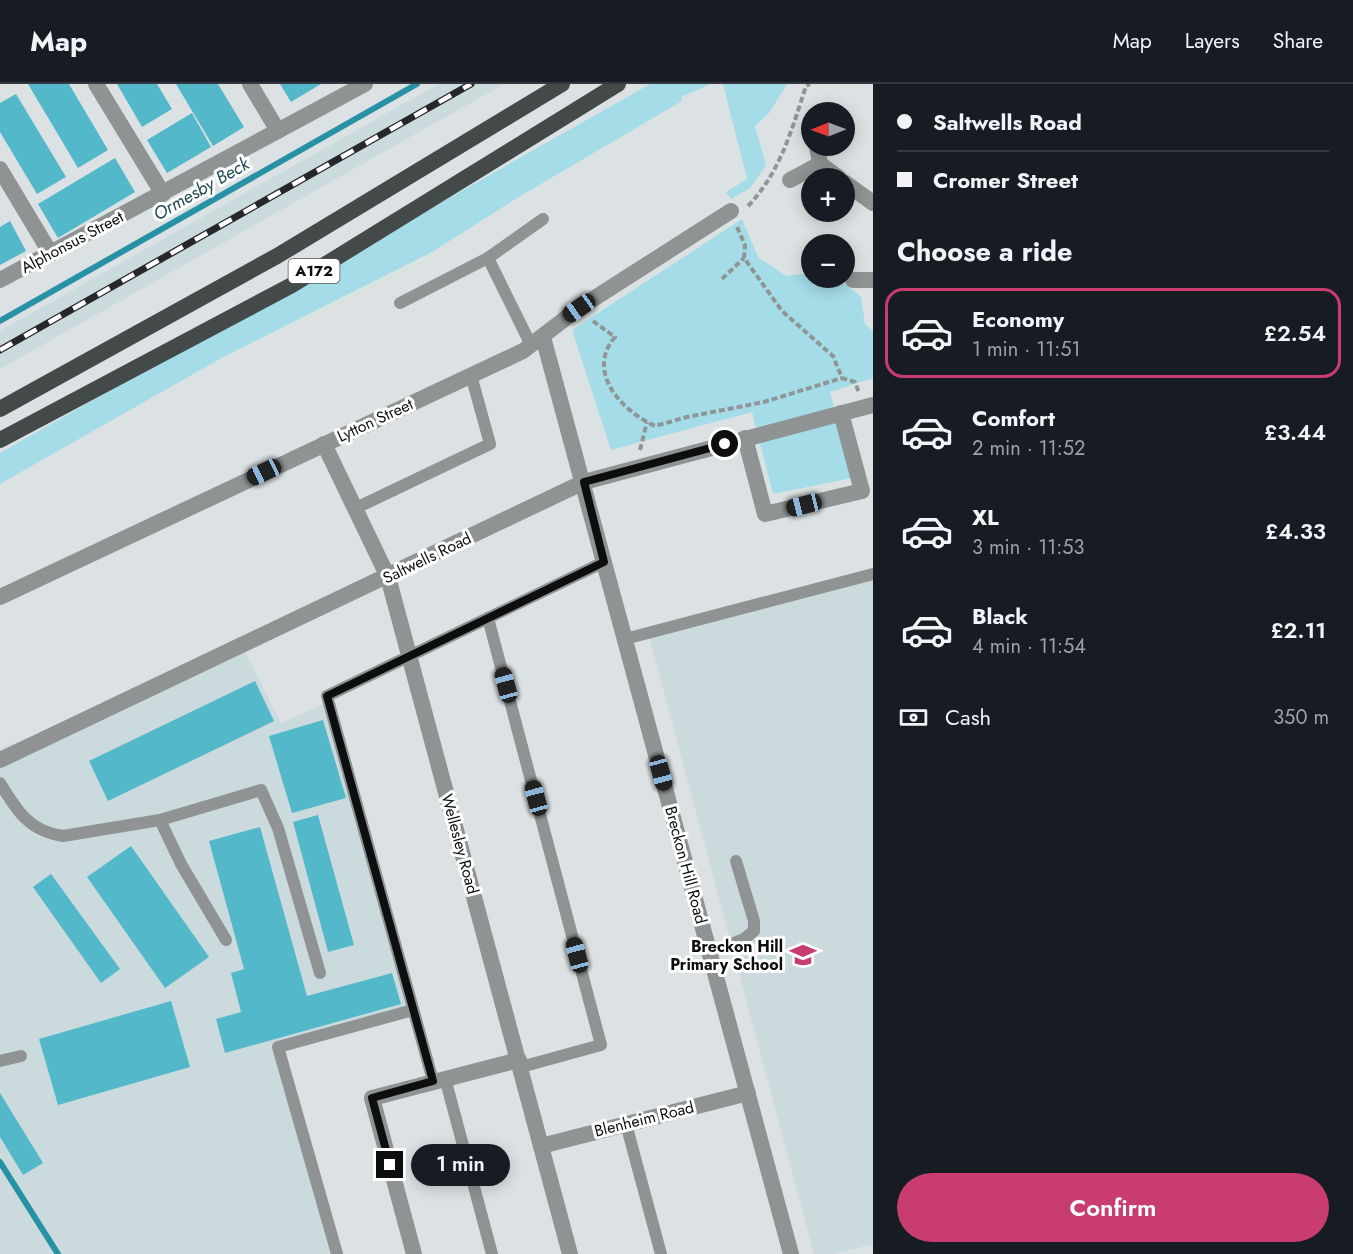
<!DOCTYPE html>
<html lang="en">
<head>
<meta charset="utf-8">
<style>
	:root { --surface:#171b24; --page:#242831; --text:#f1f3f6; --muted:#9ea1a6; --line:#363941; --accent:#c83c70 }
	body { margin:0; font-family:Jost,sans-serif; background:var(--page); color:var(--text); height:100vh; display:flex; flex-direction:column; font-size:22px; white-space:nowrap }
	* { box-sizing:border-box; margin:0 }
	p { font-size:20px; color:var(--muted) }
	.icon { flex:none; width:33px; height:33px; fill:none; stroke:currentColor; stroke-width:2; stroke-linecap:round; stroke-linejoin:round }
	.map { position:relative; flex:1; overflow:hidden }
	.side { display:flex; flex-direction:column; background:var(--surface); width:480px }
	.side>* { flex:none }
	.banner { display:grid; align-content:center; height:132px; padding:0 24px; background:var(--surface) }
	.needle { width:39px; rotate:269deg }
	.tools { position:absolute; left:801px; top:18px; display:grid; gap:12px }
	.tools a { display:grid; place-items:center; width:54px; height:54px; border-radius:50%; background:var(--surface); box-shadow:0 3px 15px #0003; font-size:30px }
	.end { position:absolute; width:27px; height:27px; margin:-14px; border:8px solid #0c0e0f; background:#fff; box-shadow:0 0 0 3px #fff }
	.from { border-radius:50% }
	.bubble { position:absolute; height:42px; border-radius:21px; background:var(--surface); box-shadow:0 3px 15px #0003; font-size:20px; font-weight:600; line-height:42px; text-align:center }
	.car { position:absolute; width:18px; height:36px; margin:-18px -9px; border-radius:8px; box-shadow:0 0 4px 2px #0007; background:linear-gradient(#222 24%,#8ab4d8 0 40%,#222 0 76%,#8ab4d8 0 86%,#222 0) }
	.banner b { display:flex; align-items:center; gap:21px; height:57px; font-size:22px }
	.banner b+b { border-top:2px solid var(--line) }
	.banner i { width:15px; height:15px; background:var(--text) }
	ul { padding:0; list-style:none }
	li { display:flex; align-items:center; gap:18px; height:90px; margin:0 12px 9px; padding:0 12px; border:3px solid transparent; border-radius:18px }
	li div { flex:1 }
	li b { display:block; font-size:22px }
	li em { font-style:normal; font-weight:600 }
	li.active { border-color:var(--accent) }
	li>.icon { width:54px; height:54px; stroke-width:1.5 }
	h2 { padding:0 24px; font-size:27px; line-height:72px }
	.pay { display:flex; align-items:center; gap:15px; height:66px; padding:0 24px; font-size:22px }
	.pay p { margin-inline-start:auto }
	.cta { display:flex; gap:12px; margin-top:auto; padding:12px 24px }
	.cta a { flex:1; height:69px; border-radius:36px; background:var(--accent); color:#fff; font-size:24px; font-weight:600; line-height:69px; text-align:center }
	header { display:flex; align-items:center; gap:36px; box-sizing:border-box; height:84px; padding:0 30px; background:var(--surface); border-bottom:2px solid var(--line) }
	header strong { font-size:28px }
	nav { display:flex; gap:33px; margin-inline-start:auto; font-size:21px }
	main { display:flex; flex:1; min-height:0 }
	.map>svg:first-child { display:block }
</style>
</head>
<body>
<header>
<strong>Map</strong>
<nav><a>Map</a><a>Layers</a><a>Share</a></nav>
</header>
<main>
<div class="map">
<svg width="873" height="1170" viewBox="0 0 873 1170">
	<rect width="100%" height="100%" fill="#dce2e3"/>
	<!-- built -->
	<g fill="#cadadd">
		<polygon points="439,0 504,0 0,285 0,247"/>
		<polygon points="873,495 873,1160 834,1170 814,1170 649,552"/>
		<polygon points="245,568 281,639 324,620 414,929 275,971 330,1170 0,1170 0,665"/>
	</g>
	<!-- green -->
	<g fill="#a4dce8">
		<polygon points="650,0 711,0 681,13 682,17 517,114 432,168 225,272 0,400 0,369"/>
		<polygon points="723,0 787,0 769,29 755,42 766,81 750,104 731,115 726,108 747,95"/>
		<polygon points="742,135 758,173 786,192 811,189 812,194 838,194 861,213 865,240 873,247 873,294 830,308 852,394 773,410 752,328 611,366 572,246"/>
	</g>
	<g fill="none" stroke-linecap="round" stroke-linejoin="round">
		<!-- stream -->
		<g stroke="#2792a5" stroke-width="6">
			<polyline points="0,237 417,0"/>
			<polyline points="0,1078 58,1170"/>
		</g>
	</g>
	<!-- building -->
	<g fill="#54b8cb">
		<polygon points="28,0 69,0 108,66 78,84"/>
		<polygon points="117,0 157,0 172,25 142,43"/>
		<polygon points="176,0 218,0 244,43 213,62"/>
		<polygon points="280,0 321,0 291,18"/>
		<polygon points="16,10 66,93 37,110 0,48 0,19"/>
		<polygon points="192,29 211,63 167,89 147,56"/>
		<polygon points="115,74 135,108 58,154 38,120"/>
		<polygon points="10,137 26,167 0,181 0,143"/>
		<polygon points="255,597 274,637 108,717 89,677"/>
		<polygon points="323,636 346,714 292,729 269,652"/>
		<polygon points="318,731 354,861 328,868 293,738"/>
		<polygon points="260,743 307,912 392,889 401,920 225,969 216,935 241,928 231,889 244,885 209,757"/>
		<polygon points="131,762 209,873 165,904 87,793"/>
		<polygon points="51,790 120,885 101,899 33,803"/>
		<polygon points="171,917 190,983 58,1021 39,955"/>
		<polygon points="0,1009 43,1079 23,1091 0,1053"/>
	</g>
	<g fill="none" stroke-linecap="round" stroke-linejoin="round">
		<!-- path -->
		<g stroke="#909596" stroke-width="4" stroke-dasharray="6 3" stroke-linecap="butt">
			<path d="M 748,122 C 780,89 792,45 806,2 L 810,0"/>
			<polyline points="737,143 745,161 744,174 782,227 833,272 842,294 855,298 859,309"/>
			<polyline points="722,195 744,174"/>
			<path d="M 593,237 L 615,253 C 585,288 622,327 655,342 L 687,333 L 764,318 L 842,294"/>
			<polyline points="640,366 647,338"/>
		</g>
		<!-- service -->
		<g stroke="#909393" stroke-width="12">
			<polyline points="488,174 531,261"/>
			<polyline points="400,219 488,174 543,135"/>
			<polyline points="354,425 490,360 471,291"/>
			<polyline points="625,555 873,490"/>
			<path d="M 0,699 C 17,727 29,747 63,752 L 160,736 L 261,706 L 278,744 L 320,889"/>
			<polyline points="160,736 181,780 226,856"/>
			<polyline points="710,868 744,855 754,847 754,837 736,777"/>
			<polyline points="0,977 21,972"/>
			<polyline points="521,983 601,961 488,534 604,478"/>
			<polyline points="445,994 492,1170"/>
			<polyline points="433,997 327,612 488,534"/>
			<polyline points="626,1040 661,1170"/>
			<polyline points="337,1170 278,963 413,926"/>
		</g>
		<!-- minor -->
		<g stroke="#909393" stroke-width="16">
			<polyline points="96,0 163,110"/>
			<polyline points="250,0 278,47"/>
			<polyline points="817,62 820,80"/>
			<polyline points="0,85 51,170"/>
			<polyline points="790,96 820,80 839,94"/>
			<polyline points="844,98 873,119"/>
			<polyline points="0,196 365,0"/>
			<polyline points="853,196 873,196"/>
			<polyline points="543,253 791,1170"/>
			<polyline points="745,354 765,430 862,407 841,329"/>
			<polyline points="324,360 388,493 570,1170"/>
			<polyline points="0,513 523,267 579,224 731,127"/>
			<polyline points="0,676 584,398 873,321"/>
			<polyline points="541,1062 748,1009"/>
			<polyline points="414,1170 372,1014 519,976"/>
		</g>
		<!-- trunk -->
		<g stroke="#44494a" stroke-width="16">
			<polyline points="0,325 277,172 562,0"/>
			<polyline points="0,356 292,201 618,0"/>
		</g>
		<!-- rail casing -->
		<g stroke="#252728" stroke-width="7">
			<polyline id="rail" points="0,266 471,0"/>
		</g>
		<!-- rail -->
		<use href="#rail" stroke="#fff" stroke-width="4.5" stroke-dasharray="14" stroke-linecap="butt"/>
	</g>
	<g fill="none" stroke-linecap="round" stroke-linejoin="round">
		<!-- route -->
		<polyline stroke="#0c0e0f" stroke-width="8" points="390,1081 372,1014 433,997 327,612 604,478 584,398 725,360"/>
	</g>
	<!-- icons -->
	<defs>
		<g id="school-bare" transform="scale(2.07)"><path d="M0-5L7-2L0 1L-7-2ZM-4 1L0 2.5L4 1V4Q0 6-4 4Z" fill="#c83c70" stroke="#fff" stroke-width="2.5" paint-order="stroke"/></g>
	</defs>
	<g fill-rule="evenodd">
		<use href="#school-bare" x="803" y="871"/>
	</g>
	<g text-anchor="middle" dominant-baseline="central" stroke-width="6" stroke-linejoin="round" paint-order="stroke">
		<!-- shield labels -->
		<rect fill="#fff" stroke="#555657" stroke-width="1.5" x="288.5" y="175" width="51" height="24" rx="4.5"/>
		<g font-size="15" font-weight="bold" fill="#0c0e0f">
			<text x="314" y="187">A172</text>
		</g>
		<!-- street labels -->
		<g font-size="16" fill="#0c0e0f" stroke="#fff">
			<text transform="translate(72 158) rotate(-28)">Alphonsus Street</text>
			<text transform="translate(375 336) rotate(-25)">Lytton Street</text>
			<text transform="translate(427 474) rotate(-26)">Saltwells Road</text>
			<text transform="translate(460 760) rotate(75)">Wellesley Road</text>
			<text transform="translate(686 781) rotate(75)">Breckon Hill Road</text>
			<text transform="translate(644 1035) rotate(-14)">Blenheim Road</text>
		</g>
		<!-- poi labels -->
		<g font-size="16" font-weight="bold" fill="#0c0e0f" stroke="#fff" text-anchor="end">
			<text x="783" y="862">Breckon Hill<tspan x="783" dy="18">Primary School</tspan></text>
		</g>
		<!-- water labels -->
		<g font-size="18" font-style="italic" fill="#214d56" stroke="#fff">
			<text transform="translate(201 105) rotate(-30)">Ormesby Beck</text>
		</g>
	</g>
</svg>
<div class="tools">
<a><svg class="needle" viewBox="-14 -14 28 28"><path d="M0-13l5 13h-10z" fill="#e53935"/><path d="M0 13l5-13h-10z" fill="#9ea1a6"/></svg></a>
<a>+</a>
<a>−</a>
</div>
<i class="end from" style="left:725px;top:360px"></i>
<i class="end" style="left:390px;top:1081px"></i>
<div class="bubble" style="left:411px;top:1060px;width:99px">1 min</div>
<i class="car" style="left:579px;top:224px;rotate:235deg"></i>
<i class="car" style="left:264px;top:388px;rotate:245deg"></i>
<i class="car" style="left:804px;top:421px;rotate:256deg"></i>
<i class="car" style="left:506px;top:601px;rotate:345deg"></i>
<i class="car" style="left:661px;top:689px;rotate:165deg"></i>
<i class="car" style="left:536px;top:714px;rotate:345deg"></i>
<i class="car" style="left:577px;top:871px;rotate:345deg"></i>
</div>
<section class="side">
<div class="banner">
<b><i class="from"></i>Saltwells Road</b>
<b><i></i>Cromer Street</b>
</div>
<h2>Choose a ride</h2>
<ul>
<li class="active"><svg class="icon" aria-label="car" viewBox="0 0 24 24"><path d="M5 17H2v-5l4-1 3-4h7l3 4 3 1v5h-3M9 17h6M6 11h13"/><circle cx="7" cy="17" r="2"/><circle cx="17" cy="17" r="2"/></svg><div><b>Economy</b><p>1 min · 11:51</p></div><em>£2.54</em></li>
<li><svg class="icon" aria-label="car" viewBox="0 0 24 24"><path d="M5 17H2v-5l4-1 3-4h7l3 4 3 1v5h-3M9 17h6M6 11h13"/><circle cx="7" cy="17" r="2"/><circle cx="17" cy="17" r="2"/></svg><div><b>Comfort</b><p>2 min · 11:52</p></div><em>£3.44</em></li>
<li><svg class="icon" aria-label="car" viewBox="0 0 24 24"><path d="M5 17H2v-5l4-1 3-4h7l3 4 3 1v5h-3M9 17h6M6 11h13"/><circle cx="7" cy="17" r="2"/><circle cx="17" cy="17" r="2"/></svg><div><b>XL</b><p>3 min · 11:53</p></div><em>£4.33</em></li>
<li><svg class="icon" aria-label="car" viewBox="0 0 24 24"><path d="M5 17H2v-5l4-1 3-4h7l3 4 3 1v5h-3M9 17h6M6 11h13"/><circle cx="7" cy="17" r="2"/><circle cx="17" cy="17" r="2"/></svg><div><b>Black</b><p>4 min · 11:54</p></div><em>£2.11</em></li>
</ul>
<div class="pay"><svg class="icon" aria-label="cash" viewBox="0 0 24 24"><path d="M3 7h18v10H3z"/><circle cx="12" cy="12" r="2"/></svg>Cash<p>350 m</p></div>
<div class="cta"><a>Confirm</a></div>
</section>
</main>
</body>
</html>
